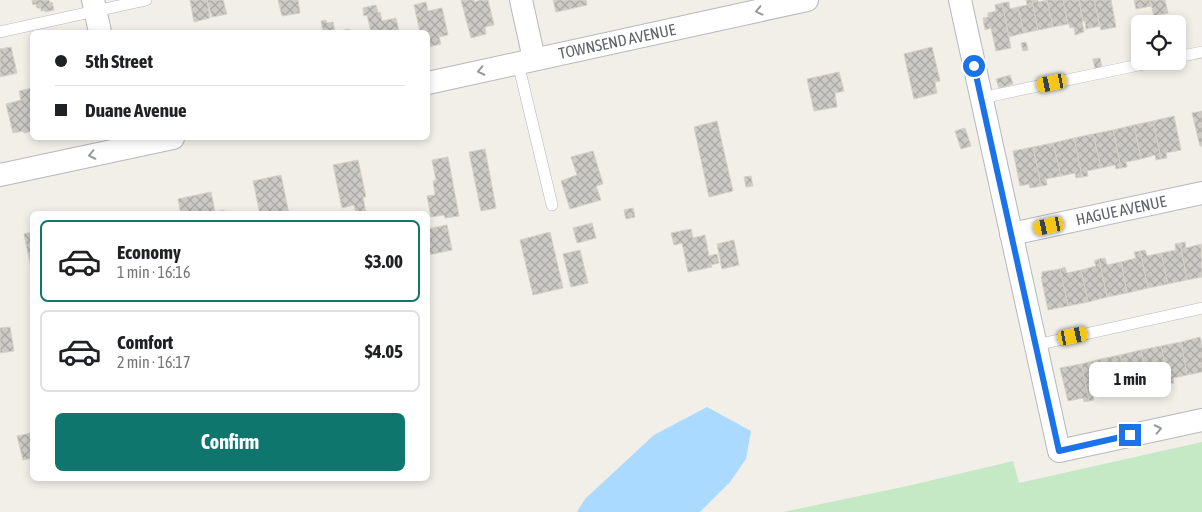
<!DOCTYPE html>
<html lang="en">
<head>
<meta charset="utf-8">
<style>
	:root { --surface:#fff; --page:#f2f2f2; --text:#202124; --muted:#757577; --line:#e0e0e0; --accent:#0f766e }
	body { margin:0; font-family:"Asap Condensed",sans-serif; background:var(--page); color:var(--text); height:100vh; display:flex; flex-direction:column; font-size:19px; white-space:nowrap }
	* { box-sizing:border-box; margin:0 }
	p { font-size:16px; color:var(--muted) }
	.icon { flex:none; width:28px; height:28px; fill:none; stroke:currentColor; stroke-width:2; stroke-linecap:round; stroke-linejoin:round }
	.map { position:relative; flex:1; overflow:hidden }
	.sheet { position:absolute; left:30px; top:211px; width:400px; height:270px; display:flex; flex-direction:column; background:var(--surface); border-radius:8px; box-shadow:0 2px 8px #0003 }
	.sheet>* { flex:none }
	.hud { position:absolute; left:30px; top:30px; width:400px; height:110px; border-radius:8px; box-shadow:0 2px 8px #0003; display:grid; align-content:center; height:110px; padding:0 25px; background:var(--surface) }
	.tools { position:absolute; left:1131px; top:15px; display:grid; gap:10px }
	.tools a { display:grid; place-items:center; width:55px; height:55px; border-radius:8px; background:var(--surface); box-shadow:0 2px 8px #0003; font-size:25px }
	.end { position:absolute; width:22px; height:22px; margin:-11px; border:6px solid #1a73e8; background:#fff; box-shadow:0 0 0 2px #fff }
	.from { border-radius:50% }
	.bubble { position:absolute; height:35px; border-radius:8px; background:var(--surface); box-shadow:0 2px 8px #0003; font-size:16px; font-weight:700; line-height:35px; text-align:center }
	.car { position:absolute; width:15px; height:30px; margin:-15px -8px; border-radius:6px; box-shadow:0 0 4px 1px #0007; background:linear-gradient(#f5c518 24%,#345 0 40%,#f5c518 0 76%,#345 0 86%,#f5c518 0) }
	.hud b { display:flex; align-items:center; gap:18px; height:48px; font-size:19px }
	.hud b+b { border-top:1px solid var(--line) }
	.hud i { width:12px; height:12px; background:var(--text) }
	ul { padding:9px 0 0; list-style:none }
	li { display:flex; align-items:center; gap:15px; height:82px; margin:0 10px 8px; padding:0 15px; border:2px solid var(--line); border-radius:8px }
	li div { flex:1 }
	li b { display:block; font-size:19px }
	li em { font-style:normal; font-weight:700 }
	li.current { border-color:var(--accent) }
	li>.icon { width:45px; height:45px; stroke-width:1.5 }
	.primary-button { display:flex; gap:10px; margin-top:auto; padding:10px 25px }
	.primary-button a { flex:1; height:58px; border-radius:8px; background:var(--accent); color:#fff; font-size:20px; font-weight:700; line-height:58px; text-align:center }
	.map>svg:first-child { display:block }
</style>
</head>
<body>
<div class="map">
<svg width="1202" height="512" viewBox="0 0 1202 512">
	<defs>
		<pattern id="building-cross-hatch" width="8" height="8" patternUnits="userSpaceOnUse" patternTransform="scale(1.25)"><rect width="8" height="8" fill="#cccac5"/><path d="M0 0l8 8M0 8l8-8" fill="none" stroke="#a9a8a4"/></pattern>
	</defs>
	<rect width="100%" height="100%" fill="#f1efe8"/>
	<!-- green -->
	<polygon fill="#c5e8c5" points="1202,442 1202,512 783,512 912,485 1013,461 1019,483"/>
	<!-- water -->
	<polygon fill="#aadaff" points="707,407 751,431 746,459 730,482 700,512 577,512 585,499 654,435"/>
	<!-- building -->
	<g fill="url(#building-cross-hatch)" stroke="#d6d1c6">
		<polygon points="32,0 49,0 50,3 52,2 54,10 45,12 45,10 41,11 41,8 37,8 36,4 33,5"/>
		<polygon points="190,0 207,0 210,18 194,22"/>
		<polygon points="207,0 223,0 227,14 212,17"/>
		<polygon points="278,0 298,0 300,13 282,16"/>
		<polygon points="461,0 474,0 474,2 481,0 488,0 494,25 485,27 486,34 471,38"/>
		<polygon points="553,0 586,0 587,5 556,12"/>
		<polygon points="1026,0 1032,0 1038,30 1024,33 1018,7 1027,5"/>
		<polygon points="1032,0 1038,0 1038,2 1047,0 1053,27 1038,30"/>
		<polygon points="1047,0 1063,0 1068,24 1053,27"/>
		<polygon points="1063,0 1079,0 1083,21 1082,21 1084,32 1075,35 1074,27 1070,28 1069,24 1068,24"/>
		<polygon points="1079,0 1094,0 1100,26 1086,29 1085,21 1083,21"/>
		<polygon points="1094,0 1111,0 1116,27 1101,30"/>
		<polygon points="1134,0 1150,0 1151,6 1136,9"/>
		<polygon points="1150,0 1165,0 1168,13 1154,16"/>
		<polygon points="426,2 428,11 442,8 448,35 439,37 441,44 428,47 428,32 420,32 414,5"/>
		<polygon points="1009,2 1010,9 1018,7 1024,33 1009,37 1002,3"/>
		<polygon points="1002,3 1011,48 996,51 991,28 985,30 983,18 988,17 988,13 996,11 995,5"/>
		<polygon points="376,5 378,13 380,12 382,21 396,18 399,32 371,32 367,15 364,16 363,8"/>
		<polygon points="1176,16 1179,23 1172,24 1170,18"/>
		<polygon points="326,20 327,23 333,22 335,32 349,29 350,32 323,32 321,21"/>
		<polygon points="1026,42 1028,50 1023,51 1021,43"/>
		<polygon points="11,47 17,73 0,77 0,49"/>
		<polygon points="932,47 940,81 935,82 937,93 914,99 904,54"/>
		<polygon points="1100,58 1102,68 1095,69 1093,59"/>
		<polygon points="839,72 844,91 835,93 837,107 814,111 807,79"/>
		<polygon points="1010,75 1013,84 999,88 996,79"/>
		<polygon points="32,88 32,131 24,133 23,131 13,133 6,104 21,100 19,91"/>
		<polygon points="1202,111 1202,146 1200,146 1192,113"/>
		<polygon points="1174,116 1181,150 1166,153 1167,158 1161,159 1153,121"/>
		<polygon points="717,121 733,191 709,197 694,127"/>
		<polygon points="1153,121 1161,159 1156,160 1155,155 1141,159 1134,125"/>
		<polygon points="1134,125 1141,159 1126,162 1127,167 1121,168 1113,130"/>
		<polygon points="965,128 971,146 961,149 955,131"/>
		<polygon points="1113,130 1121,168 1116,169 1115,165 1101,168 1093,134"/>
		<polygon points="1093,134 1101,168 1087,171 1088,176 1082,177 1074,138"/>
		<polygon points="1074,138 1082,177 1076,178 1075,173 1061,176 1053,143"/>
		<polygon points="1053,143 1061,176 1046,179 1047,185 1041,186 1033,147"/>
		<polygon points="1033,147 1041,186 1030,188 1029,184 1020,186 1013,151"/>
		<polygon points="485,149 496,208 481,211 469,152"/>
		<polygon points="593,151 603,184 596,186 601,200 570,209 561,181 577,175 571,157"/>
		<polygon points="448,157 459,216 445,218 444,215 431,217 427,196 435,195 433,181 436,180 432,160"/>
		<polygon points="358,160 366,197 363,197 366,213 362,214 356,214 354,205 342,208 333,165"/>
		<polygon points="281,175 289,214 260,214 253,181"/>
		<polygon points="751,176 753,186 746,187 744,177"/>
		<polygon points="211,192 215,212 224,210 225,214 181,214 178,199"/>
		<polygon points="633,208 635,217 626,219 624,210"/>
		<polygon points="592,223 596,238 577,243 573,228"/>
		<polygon points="447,225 452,250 428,255 428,229"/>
		<polygon points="691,229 693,238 705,235 709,256 717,254 719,263 711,265 712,267 688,272 682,243 674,245 671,233"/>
		<polygon points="32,232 32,272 24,234"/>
		<polygon points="550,232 563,288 533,295 520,240"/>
		<polygon points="734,240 739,265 722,269 717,244"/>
		<polygon points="1185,242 1186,248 1201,244 1202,277 1187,280 1180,243"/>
		<polygon points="1180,243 1187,280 1167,284 1161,253 1176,250 1175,244"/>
		<polygon points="580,250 588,283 571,287 563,254"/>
		<polygon points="1145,250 1147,256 1161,253 1168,284 1148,288 1140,251"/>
		<polygon points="1140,251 1148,288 1127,293 1121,262 1136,258 1134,252"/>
		<polygon points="1105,258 1107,265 1121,262 1127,293 1107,297 1099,259"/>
		<polygon points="1099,259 1107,297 1088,302 1081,270 1096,266 1094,261"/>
		<polygon points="1065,267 1067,273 1081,270 1088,302 1068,306 1060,269"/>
		<polygon points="1060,269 1068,306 1048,310 1041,277 1042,277 1042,272"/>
		<polygon points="10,327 14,351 0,353 0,328"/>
		<polygon points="1200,337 1202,345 1202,372 1187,375 1181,342"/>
		<polygon points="1181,342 1187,375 1173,378 1174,383 1169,384 1161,346"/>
		<polygon points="1161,346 1169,384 1164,386 1163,380 1148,383 1141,350"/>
		<polygon points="1141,350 1148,383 1133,386 1134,391 1129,393 1120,355"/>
		<polygon points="1120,355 1129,393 1123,394 1122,389 1107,392 1101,359"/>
		<polygon points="1101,359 1107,392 1093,395 1094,400 1089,401 1081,364"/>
		<polygon points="1081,364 1089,401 1084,402 1083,398 1068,401 1060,368"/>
		<polygon points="31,433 32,440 32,458 23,460 17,436"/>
	</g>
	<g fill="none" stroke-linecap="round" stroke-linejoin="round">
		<!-- service casing -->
		<g stroke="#b5b8bc" stroke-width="12">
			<g id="service">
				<polyline points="0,32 146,0"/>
				<polyline points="1178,57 1202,52"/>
				<polyline points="518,63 552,205"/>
				<polyline points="981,98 1158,61"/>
				<polyline points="1036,345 1202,308"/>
			</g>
		</g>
		<!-- minor casing -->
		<g stroke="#b5b8bc" stroke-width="24">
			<g id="minor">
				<polyline points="93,0 100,32"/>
				<polyline points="521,0 534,59"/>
				<polyline points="960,0 1059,451 1202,420"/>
				<polyline points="428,83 807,0"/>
				<polyline points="0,175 173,138"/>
				<polyline points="1011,234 1202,193"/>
			</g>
		</g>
		<!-- service -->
		<use href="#service" stroke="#fff" stroke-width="11"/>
		<!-- minor -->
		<use href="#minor" stroke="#fff" stroke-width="22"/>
	</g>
	<!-- one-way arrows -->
	<defs><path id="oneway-chevron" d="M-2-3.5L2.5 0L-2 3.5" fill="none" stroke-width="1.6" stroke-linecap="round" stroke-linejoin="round" transform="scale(1.25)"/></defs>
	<g stroke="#979a9d">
		<use href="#oneway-chevron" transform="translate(759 11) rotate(167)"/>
		<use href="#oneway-chevron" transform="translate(481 71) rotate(168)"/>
		<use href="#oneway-chevron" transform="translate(92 155) rotate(168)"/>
		<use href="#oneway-chevron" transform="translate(1158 429) rotate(-12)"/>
	</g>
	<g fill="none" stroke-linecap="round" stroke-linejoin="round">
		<!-- route -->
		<polyline stroke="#1a73e8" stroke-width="6" points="974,66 1059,451 1130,435"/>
	</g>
	<g text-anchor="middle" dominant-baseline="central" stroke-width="4" stroke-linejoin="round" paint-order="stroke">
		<!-- street labels -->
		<g font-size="16" fill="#5f6368" stroke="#fff">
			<text transform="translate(617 41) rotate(-12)">TOWNSEND AVENUE</text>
			<text transform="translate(1121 210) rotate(-12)">HAGUE AVENUE</text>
		</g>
	</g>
</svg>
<div class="tools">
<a><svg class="icon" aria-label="locate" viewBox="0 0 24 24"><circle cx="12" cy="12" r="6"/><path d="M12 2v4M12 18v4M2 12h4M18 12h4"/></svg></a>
</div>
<i class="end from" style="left:974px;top:66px"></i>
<i class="end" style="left:1130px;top:435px"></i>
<div class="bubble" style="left:1089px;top:362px;width:82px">1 min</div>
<i class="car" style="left:1052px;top:83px;rotate:258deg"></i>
<i class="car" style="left:1049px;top:226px;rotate:258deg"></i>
<i class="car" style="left:1073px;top:336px;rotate:78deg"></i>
<div class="hud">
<b><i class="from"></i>5th Street</b>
<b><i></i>Duane Avenue</b>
</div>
<section class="sheet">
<ul>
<li class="current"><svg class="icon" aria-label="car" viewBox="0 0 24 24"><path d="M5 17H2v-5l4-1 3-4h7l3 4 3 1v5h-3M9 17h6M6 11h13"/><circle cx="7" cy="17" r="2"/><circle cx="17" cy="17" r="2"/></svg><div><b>Economy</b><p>1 min · 16:16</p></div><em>$3.00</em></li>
<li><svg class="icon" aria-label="car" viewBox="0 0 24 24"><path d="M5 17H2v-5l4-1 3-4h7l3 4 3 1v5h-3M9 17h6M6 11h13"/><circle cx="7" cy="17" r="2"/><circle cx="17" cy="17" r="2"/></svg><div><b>Comfort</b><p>2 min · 16:17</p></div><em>$4.05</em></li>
</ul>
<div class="primary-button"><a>Confirm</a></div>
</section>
</div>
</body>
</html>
